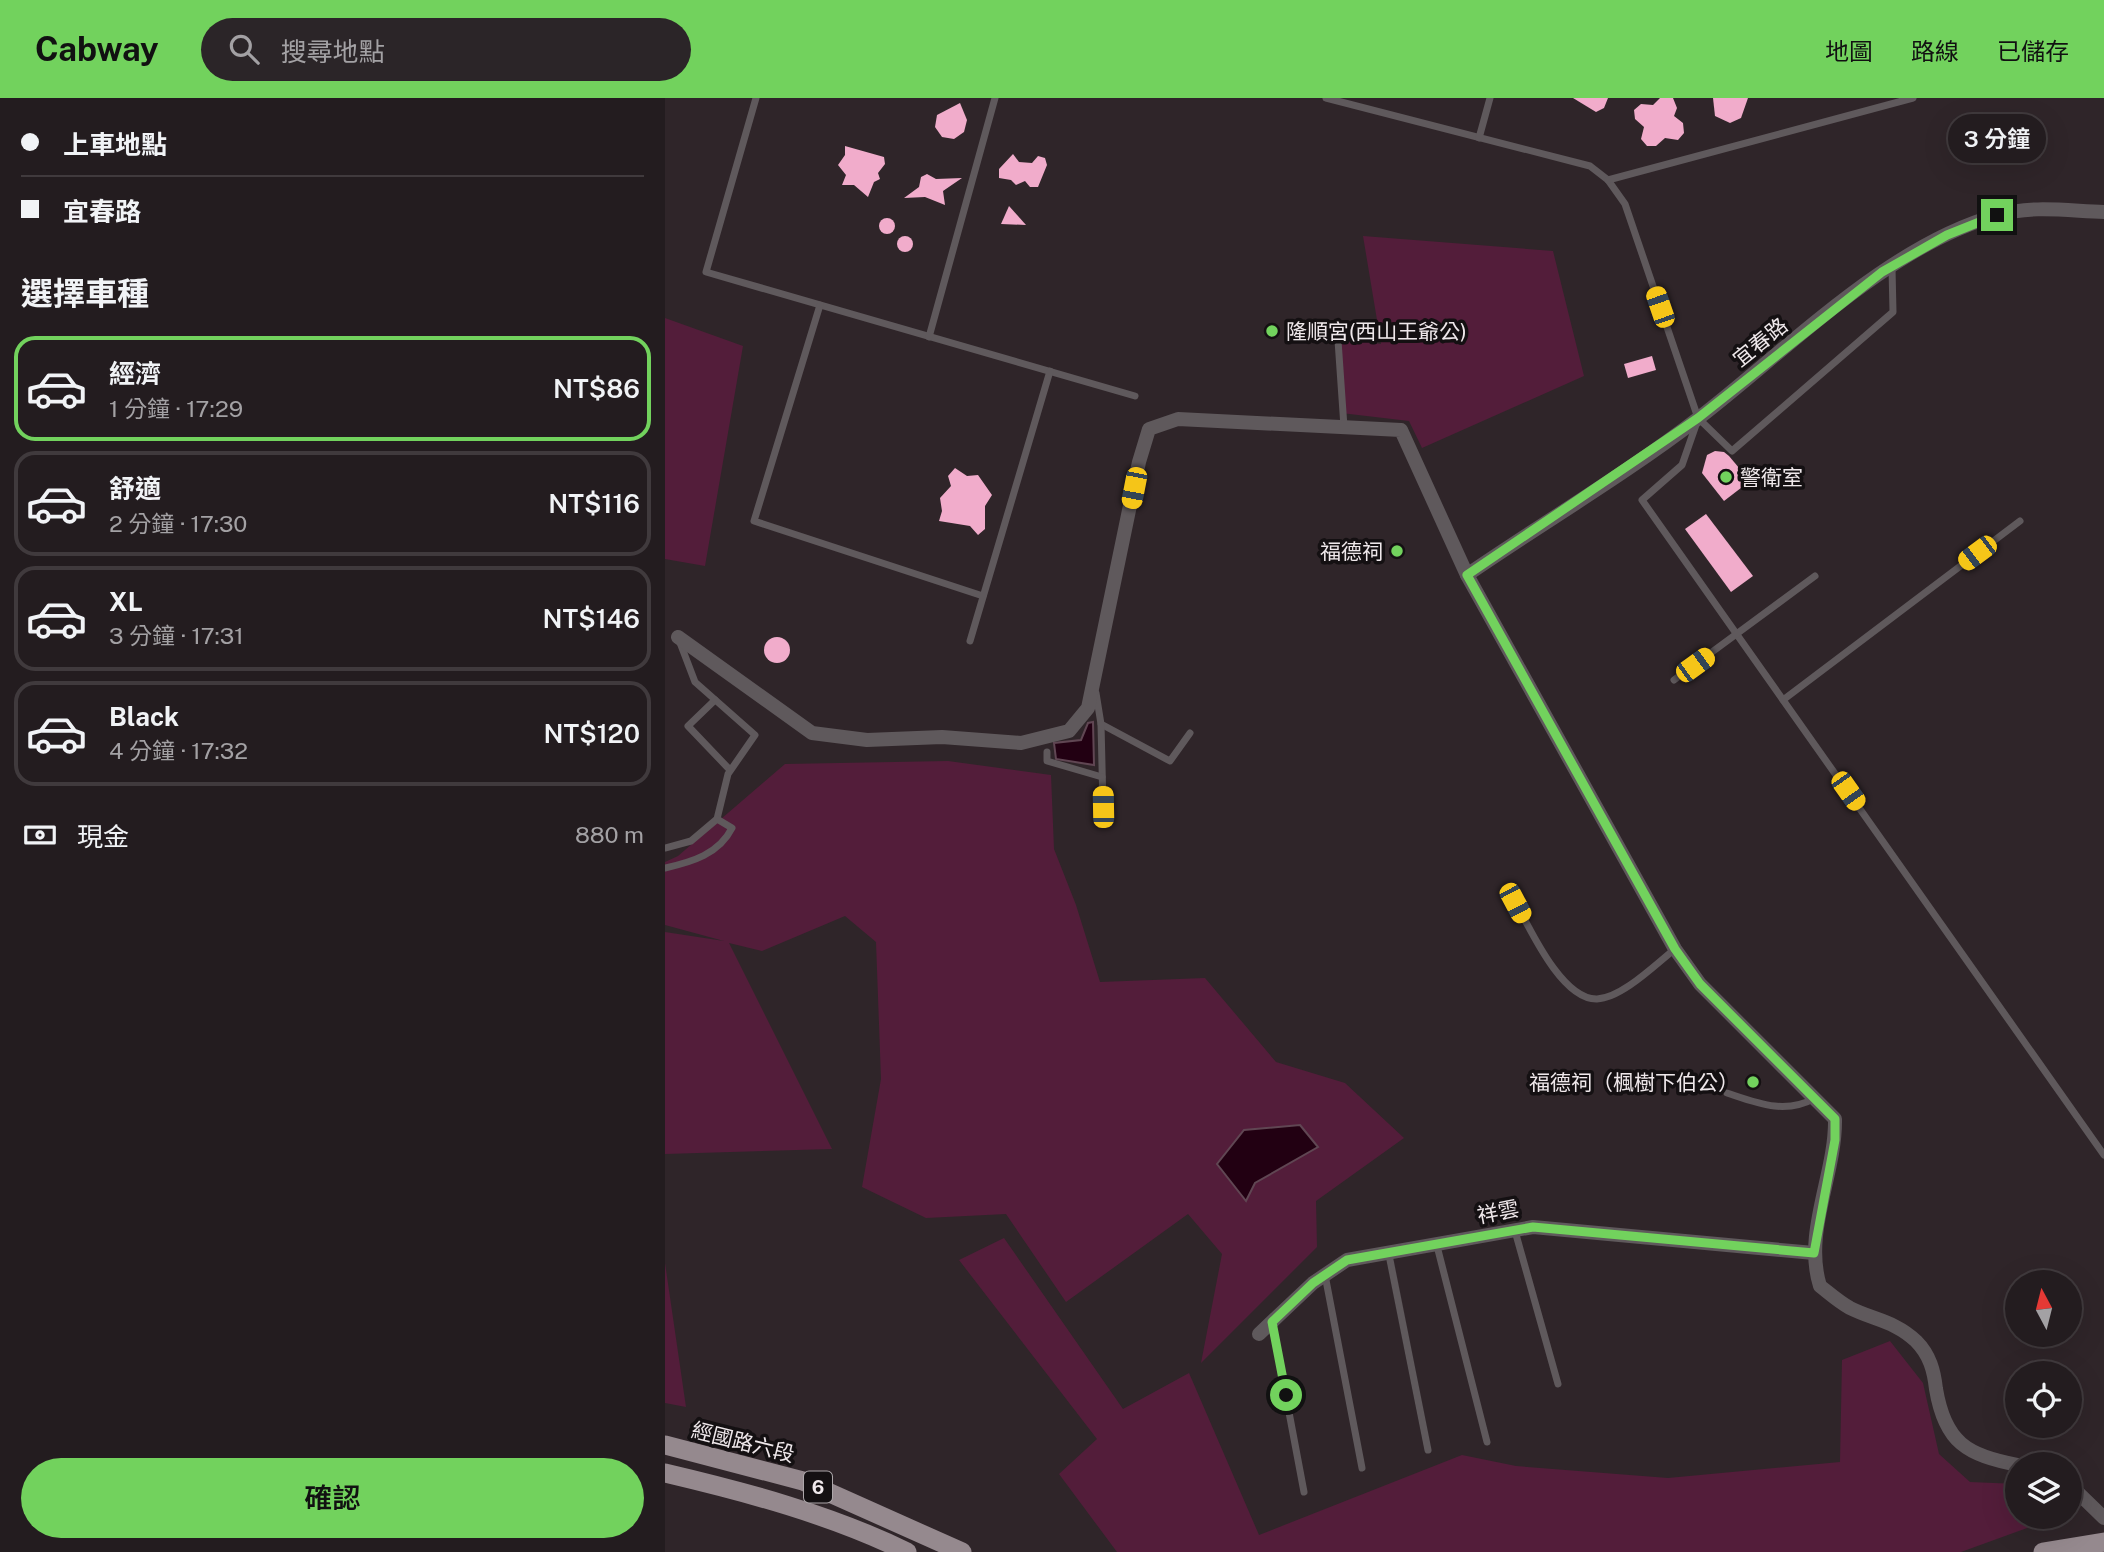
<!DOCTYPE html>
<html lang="zh-TW">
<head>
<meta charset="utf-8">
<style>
	:root { --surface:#231c1f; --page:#2b2528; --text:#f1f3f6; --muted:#a3a1a4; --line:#403a3d; --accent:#72d25d }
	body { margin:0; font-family:"Public Sans","Noto Sans TC",sans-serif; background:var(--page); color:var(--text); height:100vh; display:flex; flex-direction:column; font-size:26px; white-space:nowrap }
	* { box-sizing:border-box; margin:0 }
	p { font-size:23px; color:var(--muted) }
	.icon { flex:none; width:38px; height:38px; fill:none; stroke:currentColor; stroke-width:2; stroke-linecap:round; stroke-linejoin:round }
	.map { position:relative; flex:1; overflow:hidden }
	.side { display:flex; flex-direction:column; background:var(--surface); width:665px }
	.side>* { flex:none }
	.top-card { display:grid; align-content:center; height:154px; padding:0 21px; background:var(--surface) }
	.needle { width:46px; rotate:353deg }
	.fabs { position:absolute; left:1340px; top:1172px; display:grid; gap:14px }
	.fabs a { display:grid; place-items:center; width:77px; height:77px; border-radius:50%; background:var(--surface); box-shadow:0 7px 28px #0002,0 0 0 2px var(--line); font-size:35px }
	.end { position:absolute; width:32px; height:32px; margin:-16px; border:9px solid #72d25d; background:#111; box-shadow:0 0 0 4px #111 }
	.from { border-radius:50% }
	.bubble { position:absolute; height:49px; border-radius:24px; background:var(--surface); box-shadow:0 7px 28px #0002,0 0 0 2px var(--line); font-size:23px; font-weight:600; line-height:49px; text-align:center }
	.car { position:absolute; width:21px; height:42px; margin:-21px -10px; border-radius:9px; box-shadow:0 0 5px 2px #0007; background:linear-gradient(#f5c518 24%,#345 0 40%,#f5c518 0 76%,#345 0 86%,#f5c518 0) }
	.top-card b { display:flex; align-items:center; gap:24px; height:66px; font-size:26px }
	.top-card b+b { border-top:2px solid var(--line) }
	.top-card i { width:18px; height:18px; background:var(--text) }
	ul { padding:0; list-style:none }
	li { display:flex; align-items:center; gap:21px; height:105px; margin:0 14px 10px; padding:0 7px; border:4px solid var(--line); border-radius:21px }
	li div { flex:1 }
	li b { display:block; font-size:26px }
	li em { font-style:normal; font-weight:600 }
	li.current { border-color:var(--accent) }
	li>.icon { width:63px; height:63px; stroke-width:1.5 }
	h2 { padding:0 21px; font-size:32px; line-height:84px }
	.pay { display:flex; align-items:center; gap:18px; height:77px; padding:0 21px; font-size:26px }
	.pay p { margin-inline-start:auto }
	.action { display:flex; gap:14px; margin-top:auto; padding:14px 21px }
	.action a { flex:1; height:80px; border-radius:42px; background:var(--accent); color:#111; font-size:28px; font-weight:600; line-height:80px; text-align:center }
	header { display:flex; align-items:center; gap:42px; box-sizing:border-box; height:98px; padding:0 35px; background:var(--accent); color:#111 }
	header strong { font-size:33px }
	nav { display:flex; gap:38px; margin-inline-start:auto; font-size:24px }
	.search { width:490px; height:63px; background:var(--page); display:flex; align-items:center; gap:18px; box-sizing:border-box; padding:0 24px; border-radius:38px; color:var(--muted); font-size:26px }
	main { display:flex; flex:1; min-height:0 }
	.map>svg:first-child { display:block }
</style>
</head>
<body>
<header>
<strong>Cabway</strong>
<div class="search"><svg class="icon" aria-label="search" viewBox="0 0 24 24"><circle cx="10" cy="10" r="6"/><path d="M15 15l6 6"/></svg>搜尋地點</div>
<nav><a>地圖</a><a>路線</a><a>已儲存</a></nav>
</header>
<main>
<section class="side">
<div class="top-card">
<b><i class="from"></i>上車地點</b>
<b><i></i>宜春路</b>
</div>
<h2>選擇車種</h2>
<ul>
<li class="current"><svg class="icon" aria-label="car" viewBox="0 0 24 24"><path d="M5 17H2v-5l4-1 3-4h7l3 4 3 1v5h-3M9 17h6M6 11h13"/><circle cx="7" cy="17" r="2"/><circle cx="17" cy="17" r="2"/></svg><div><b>經濟</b><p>1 分鐘 · 17:29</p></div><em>NT$86</em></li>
<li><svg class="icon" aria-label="car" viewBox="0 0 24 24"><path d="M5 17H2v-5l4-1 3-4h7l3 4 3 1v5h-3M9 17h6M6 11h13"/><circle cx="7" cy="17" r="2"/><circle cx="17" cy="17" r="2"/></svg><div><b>舒適</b><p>2 分鐘 · 17:30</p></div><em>NT$116</em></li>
<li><svg class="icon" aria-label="car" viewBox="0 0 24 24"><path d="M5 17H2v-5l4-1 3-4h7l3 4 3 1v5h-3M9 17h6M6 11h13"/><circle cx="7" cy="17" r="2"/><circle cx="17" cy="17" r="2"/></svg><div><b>XL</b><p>3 分鐘 · 17:31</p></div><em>NT$146</em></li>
<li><svg class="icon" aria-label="car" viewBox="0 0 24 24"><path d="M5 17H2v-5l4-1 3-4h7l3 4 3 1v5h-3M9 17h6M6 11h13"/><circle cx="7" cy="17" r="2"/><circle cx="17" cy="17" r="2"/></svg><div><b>Black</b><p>4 分鐘 · 17:32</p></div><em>NT$120</em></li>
</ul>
<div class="pay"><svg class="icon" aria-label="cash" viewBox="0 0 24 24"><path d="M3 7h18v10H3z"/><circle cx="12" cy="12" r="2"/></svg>現金<p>880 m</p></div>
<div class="action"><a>確認</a></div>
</section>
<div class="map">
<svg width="1439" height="1454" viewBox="0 0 1439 1454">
	<rect width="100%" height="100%" fill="#2f2529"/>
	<!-- green -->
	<g fill="#531d3a">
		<polygon points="698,138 888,153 919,278 757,350 744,323 676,315 672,239 716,246"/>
		<polygon points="0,220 78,248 40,468 0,461"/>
		<polygon points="283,663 386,677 389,751 411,807 435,884 540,880 611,964 680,985 739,1040 651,1103 652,1149 536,1265 557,1156 523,1116 401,1204 341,1116 261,1120 197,1089 216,981 211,844 180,818 97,853 64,845 167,1051 0,1056 0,834 59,843 0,827 0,764 13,758 120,666"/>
		<polygon points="339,1140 458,1311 524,1275 594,1437 797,1357 851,1368 1003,1380 1175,1364 1177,1262 1225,1243 1258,1285 1274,1356 1305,1384 1353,1386 1353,1419 1371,1419 1373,1426 1296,1454 452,1454 394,1376 432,1341 294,1162"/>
		<polygon points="0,1165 21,1309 0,1305"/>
	</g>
	<!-- water -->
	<g fill="#220012" stroke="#604653" stroke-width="2">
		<polygon points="428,624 429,667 391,661 389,645 416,642 423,625"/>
		<polygon points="635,1027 653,1049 590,1085 581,1103 552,1066 579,1032"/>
	</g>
	<!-- building -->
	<g fill="#f1accb">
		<polygon points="908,0 943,0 939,10 931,14"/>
		<polygon points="995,0 1008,0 1012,10 1009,18 1018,25 1019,35 1013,42 1000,40 991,48 982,48 976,41 979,29 970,21 969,12 976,6 988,7"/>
		<polygon points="1048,0 1083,0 1076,20 1065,25 1050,18"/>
		<polygon points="295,5 302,22 299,34 289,41 277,39 270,29 272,17"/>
		<polygon points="180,48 219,59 220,66 213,75 215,81 209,84 203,99 189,87 177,87 181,77 173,67 180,57"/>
		<polygon points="348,56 354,64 367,65 373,58 380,60 382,67 373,89 365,89 360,83 351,87 346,82 334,80 334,71"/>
		<polygon points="262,76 271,81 297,80 278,93 280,107 260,99 239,100 254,89 256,79"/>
		<polygon points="344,108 361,127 336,126"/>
		<circle cx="222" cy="128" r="8"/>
		<circle cx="240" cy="146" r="8"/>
		<polygon points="987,258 991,272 963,280 959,266"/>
		<polygon points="1050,353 1059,354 1064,358 1085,383 1059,403 1037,375 1042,357"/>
		<polygon points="290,370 302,378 313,377 327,397 320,408 320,431 313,437 305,428 274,423 277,413 275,400 286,388 283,378"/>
		<polygon points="1041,416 1088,478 1066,494 1020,431"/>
		<circle cx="112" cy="552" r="13"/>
	</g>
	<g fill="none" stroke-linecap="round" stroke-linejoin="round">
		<!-- service -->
		<g stroke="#5f595c" stroke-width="7">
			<polyline points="91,0 41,174 470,298"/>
			<polyline points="661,0 925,68 943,82 960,106 1033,320 1067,353 1228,214 1227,170"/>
			<polyline points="814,40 825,0"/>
			<polyline points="943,82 1248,0"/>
			<polyline points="155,207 89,423 318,498"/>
			<polyline points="264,239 330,0"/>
			<polyline points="1032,324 1017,367 977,402 1439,1057"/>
			<polyline points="679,329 672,228 720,229"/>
			<polyline points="305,543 385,273"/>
			<polyline points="1009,582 1150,478"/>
			<polyline points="431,595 436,626 505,663 525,635"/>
			<polyline points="50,602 23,628 65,672"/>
			<polyline points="1118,602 1355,423"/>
			<polyline points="436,626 438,709"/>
			<polyline points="382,654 382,663 437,679"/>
			<polyline points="0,750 26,743 52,721 63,676 90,637 30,584 14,542"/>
			<path d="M 0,770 C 27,764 54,756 67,730 L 52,721"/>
			<path d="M 851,805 C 865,831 897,902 932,901 C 957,900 991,866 1010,851"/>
			<path d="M 1062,995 C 1092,1005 1120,1017 1150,1000"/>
			<polyline points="850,1133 893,1286"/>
			<polyline points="772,1148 822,1344"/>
			<polyline points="724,1157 763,1352"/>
			<polyline points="660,1177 697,1370"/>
			<polyline points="607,1224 639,1394"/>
		</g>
		<!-- minor -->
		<g stroke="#5f595c" stroke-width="14">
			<path d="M 802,477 C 879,424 961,376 1035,319 C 1123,251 1225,146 1333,117 C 1367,107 1404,113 1439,114"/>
			<path d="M 13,539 L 147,635 L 202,642 L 277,639 L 356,645 L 404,633 L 423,610 L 474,364 L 484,331 L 513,321 L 736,332 L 802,477 L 1010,851 L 1035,886 L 1170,1021 C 1171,1076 1138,1134 1155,1188 C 1164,1195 1174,1204 1185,1210 C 1209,1222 1230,1223 1251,1243 C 1265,1257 1269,1273 1271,1291 C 1280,1345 1302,1357 1353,1367"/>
			<polyline points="594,1236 648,1185 682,1162 868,1129 1149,1155"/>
			<polyline points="1405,1387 1439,1420"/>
		</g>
		<!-- primary -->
		<g stroke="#95898e" stroke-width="19">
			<polyline points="0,1347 138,1383 297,1454"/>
			<path d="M 0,1375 C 81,1394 167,1417 242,1454"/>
			<polyline points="1378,1454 1439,1444"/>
		</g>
	</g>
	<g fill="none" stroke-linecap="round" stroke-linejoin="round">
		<!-- route -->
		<polyline stroke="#72d25d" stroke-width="9" points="621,1297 607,1224 648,1185 682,1162 868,1129 1149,1155 1170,1042 1170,1021 1035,886 1010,851 802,477 1033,320 1217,174 1282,137 1332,117"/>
	</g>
	<!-- markers -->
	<g fill="#72d25d" stroke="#141012" stroke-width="2.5">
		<circle cx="607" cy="233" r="7"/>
		<circle cx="1061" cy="379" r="7"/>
		<circle cx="732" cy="453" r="7"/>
		<circle cx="1088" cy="984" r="7"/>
	</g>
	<g text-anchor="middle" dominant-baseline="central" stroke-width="7" stroke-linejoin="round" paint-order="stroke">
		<!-- shield labels -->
		<rect fill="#141012" stroke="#ada7aa" stroke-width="2" x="139" y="1373.5" width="28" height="31" rx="5"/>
		<g font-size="19" font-weight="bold" fill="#efe8eb">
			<text x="153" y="1389">6</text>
		</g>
		<!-- poi labels -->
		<g font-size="21" fill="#efe8eb" stroke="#141012" text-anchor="start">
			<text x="621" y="233">隆順宮(西山王爺公)</text>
			<text x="1075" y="379">警衛室</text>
			<text x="718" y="453" text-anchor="end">福德祠</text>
			<text x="1074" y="984" text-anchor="end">福德祠（楓樹下伯公）</text>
		</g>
		<!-- street labels -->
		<g font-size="21" fill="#efe8eb" stroke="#141012">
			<text transform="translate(1095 244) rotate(-39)">宜春路</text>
			<text transform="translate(833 1114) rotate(-11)">祥雲</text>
			<text transform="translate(78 1344) rotate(14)">經國路六段</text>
		</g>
	</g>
</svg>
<div class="fabs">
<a><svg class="needle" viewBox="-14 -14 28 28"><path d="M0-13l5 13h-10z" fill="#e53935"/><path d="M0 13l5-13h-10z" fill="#a3a1a4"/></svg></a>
<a><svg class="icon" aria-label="locate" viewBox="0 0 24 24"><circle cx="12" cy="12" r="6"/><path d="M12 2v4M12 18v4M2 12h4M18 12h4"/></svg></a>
<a><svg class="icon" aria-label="layers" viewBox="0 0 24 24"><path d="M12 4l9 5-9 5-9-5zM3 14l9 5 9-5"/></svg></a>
</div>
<i class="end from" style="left:621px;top:1297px"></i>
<i class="end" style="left:1332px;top:117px"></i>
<div class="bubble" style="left:1283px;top:16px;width:98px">3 分鐘</div>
<i class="car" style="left:995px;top:209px;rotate:341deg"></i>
<i class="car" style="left:469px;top:390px;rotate:191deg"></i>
<i class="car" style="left:1312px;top:455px;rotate:233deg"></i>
<i class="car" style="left:1030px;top:567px;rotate:54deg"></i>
<i class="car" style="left:1183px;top:693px;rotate:145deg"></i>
<i class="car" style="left:438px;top:709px;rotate:359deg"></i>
<i class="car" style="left:850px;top:805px;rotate:152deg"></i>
</div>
</main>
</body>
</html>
